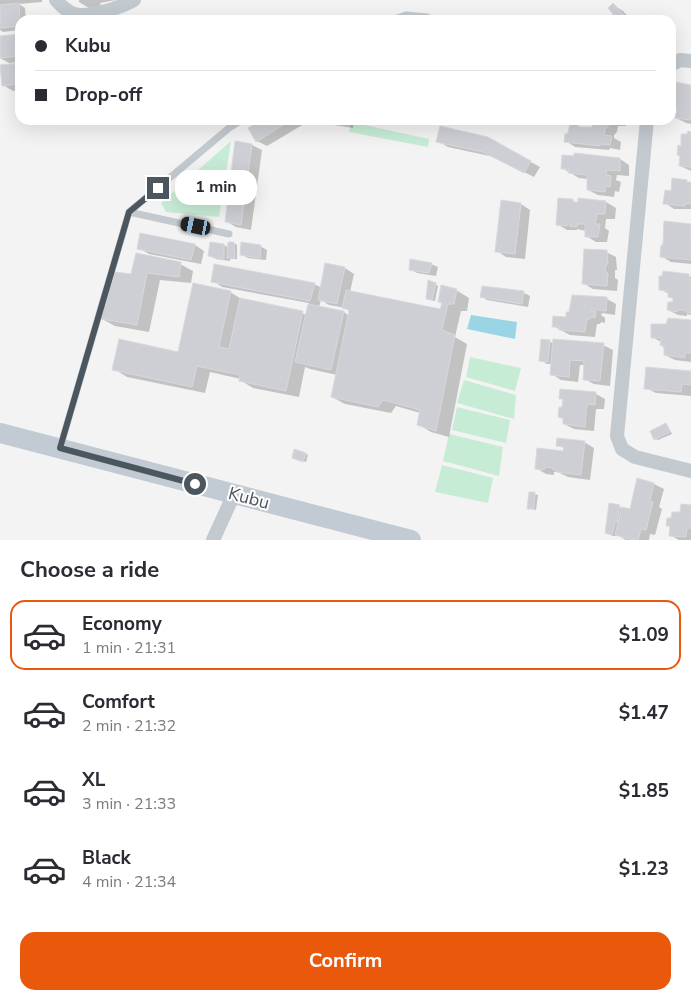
<!DOCTYPE html>
<html lang="en">
<head>
<meta charset="utf-8">
<style>
	:root { --surface:#fff; --page:#f2f2f3; --text:#2b2b33; --muted:#7c7c81; --line:#e1e1e2; --accent:#ea580c }
	body { margin:0; font-family:"Nunito Sans",sans-serif; background:var(--page); color:var(--text); height:100vh; display:flex; flex-direction:column; font-size:19px; white-space:nowrap }
	* { box-sizing:border-box; margin:0 }
	p { font-size:16px; color:var(--muted) }
	.icon { flex:none; width:28px; height:28px; fill:none; stroke:currentColor; stroke-width:2; stroke-linecap:round; stroke-linejoin:round }
	.map { position:relative; height:540px; overflow:hidden }
	.details { display:flex; flex-direction:column; background:var(--surface); flex:1 }
	.details>* { flex:none }
	.top-card { position:absolute; left:15px; top:15px; width:661px; height:110px; border-radius:15px; box-shadow:0 5px 20px #0002; display:grid; align-content:center; height:110px; padding:0 20px; background:var(--surface) }
	.end { position:absolute; width:22px; height:22px; margin:-11px; border:6px solid #4c565e; background:#fff; box-shadow:0 0 0 2px #fff }
	.from { border-radius:50% }
	.bubble { position:absolute; height:35px; border-radius:15px; background:var(--surface); box-shadow:0 5px 20px #0002; font-size:16px; font-weight:700; line-height:35px; text-align:center }
	.car { position:absolute; width:15px; height:30px; margin:-15px -8px; border-radius:6px; box-shadow:0 0 4px 1px #0007; background:linear-gradient(#222 24%,#8ab4d8 0 40%,#222 0 76%,#8ab4d8 0 86%,#222 0) }
	.top-card b { display:flex; align-items:center; gap:18px; height:48px; font-size:19px }
	.top-card b+b { border-top:1px solid var(--line) }
	.top-card i { width:12px; height:12px; background:var(--text) }
	ul { padding:0; list-style:none }
	li { display:flex; align-items:center; gap:15px; height:70px; margin:0 10px 8px; padding:0 10px; border:2px solid transparent; border-radius:15px }
	li div { flex:1 }
	li b { display:block; font-size:19px }
	li em { font-style:normal; font-weight:700 }
	li.current { border-color:var(--accent) }
	li>.icon { width:45px; height:45px; stroke-width:1.5 }
	h2 { padding:0 20px; font-size:22px; line-height:60px }
	.cta { display:flex; gap:10px; margin-top:auto; padding:10px 20px }
	.cta a { flex:1; height:58px; border-radius:15px; background:var(--accent); color:#fff; font-size:20px; font-weight:700; line-height:58px; text-align:center }
	.map>svg:first-child { display:block }
</style>
</head>
<body>
<div class="map">
<svg width="691" height="540" viewBox="0 0 691 540">
	<rect width="100%" height="100%" fill="#f4f3f3"/>
	<!-- green -->
	<g fill="#c7ecd5">
		<polygon points="351,122 429,139 428,147 349,132"/>
		<polygon points="231,141 219,217 166,212 161,203"/>
		<polygon points="470,357 521,368 515,391 466,377"/>
		<polygon points="464,380 516,395 514,419 457,403"/>
		<polygon points="457,407 510,420 506,443 452,430"/>
		<polygon points="449,434 503,447 499,476 443,461"/>
		<polygon points="442,465 493,478 488,503 435,492"/>
	</g>
	<!-- water -->
	<polygon fill="#99d5e4" points="471,315 517,322 515,339 467,329"/>
	<!-- shadow -->
	<g fill="#0003" fill-rule="evenodd">
		<polygon points="0,0 42,0 42,2 19,4 25,8 26,20 20,20 20,30 3,32 0,30"/>
		<polygon points="79,0 116,0 100,3 101,6 89,8 79,2"/>
		<polygon points="613,5 623,11 631,20 607,20 614,14"/>
		<polygon points="20,35 20,62 9,63 0,58 0,37"/>
		<polygon points="20,64 20,90 13,91 3,85"/>
		<polygon points="691,85 691,124 686,123 676,118 678,109 674,107"/>
		<polygon points="263,120 354,120 353,128 309,121 267,146 257,141"/>
		<polygon points="590,120 626,120 626,126 618,126 617,132 614,135 614,138 621,142 620,150 610,148 609,150 575,147 566,141 575,124 583,128 593,128 594,122"/>
		<polygon points="691,133 691,171 680,166 682,147 688,135"/>
		<polygon points="487,138 540,167 534,177 494,157 448,147 438,141"/>
		<polygon points="236,142 252,145 262,150 251,230 236,227 226,221"/>
		<polygon points="620,159 629,165 629,176 617,175 616,180 621,182 619,192 615,191 614,197 598,195 588,190 588,179 579,178 562,168"/>
		<polygon points="686,181 691,184 691,209 674,209 665,203 672,192"/>
		<polygon points="579,200 606,202 616,208 615,219 606,219 605,228 609,231 607,242 596,242 586,236 586,231 577,229 577,230 567,230 557,224 573,201 579,204"/>
		<polygon points="521,204 530,210 525,259 506,257 497,251"/>
		<polygon points="665,223 691,225 691,264 671,262 661,256 666,228"/>
		<polygon points="211,243 224,245 229,248 234,243 237,245 237,259 230,259 230,261 216,259 210,256"/>
		<polygon points="195,245 204,251 201,264 149,254 139,248"/>
		<polygon points="260,246 267,250 266,260 248,258 241,254"/>
		<polygon points="606,252 616,257 617,270 615,270 615,278 618,280 617,291 593,289 583,283"/>
		<polygon points="180,264 193,271 191,283 160,280 149,332 115,326 102,319 132,275"/>
		<polygon points="431,264 438,267 436,276 417,273 410,269"/>
		<path d="M 345,268 L 354,274 L 350,292 L 441,310 L 456,290 L 469,298 L 467,311 L 461,311 L 455,337 L 467,344 L 449,437 L 431,432 L 418,424 L 420,413 L 396,406 L 391,413 L 345,404 L 332,397 L 337,375 L 310,369 L 305,367 L 299,397 L 253,388 L 240,380 L 241,379 L 210,372 L 205,393 L 127,377 L 114,369 L 179,353 L 230,292 L 243,300 L 302,313 L 306,315 L 309,303 L 222,287 L 213,281 L 314,284 L 322,288 ZM 321,300 L 329,305 L 345,308 L 350,311 L 349,316 L 344,312 L 319,307 Z"/>
		<polygon points="689,276 691,277 691,315 687,314 687,316 678,315 668,310 674,304 674,300 669,296 669,294 660,289"/>
		<polygon points="435,284 438,286 435,301 430,300 428,299"/>
		<polygon points="483,287 524,293 530,296 528,307 487,300 481,296"/>
		<polygon points="607,299 616,304 615,315 602,313 601,315 605,318 605,323 601,322 600,324 597,324 595,337 570,335 553,326"/>
		<polygon points="691,321 691,362 675,360 665,355 665,347 661,342 652,337 667,325"/>
		<polygon points="549,341 554,344 603,345 613,350 610,386 594,384 584,379 585,365 580,365 578,382 561,380 552,374 553,364 547,364 541,360"/>
		<polygon points="691,372 691,396 656,393 646,388"/>
		<polygon points="596,394 605,399 604,409 596,409 594,431 574,429 564,424 564,420 559,417 563,409 564,400 561,398"/>
		<polygon points="666,425 668,426 672,434 658,440 655,439"/>
		<polygon points="584,442 594,448 590,480 568,477 558,472 554,472 554,475 546,474 536,468 564,452 565,449 558,445"/>
		<polygon points="306,454 308,455 306,462 296,459"/>
		<polygon points="638,480 654,484 664,489 659,507 662,509 655,535 650,534 649,540 626,540 619,536 613,536 607,533 610,505 631,510"/>
		<polygon points="530,493 538,495 536,510 528,508"/>
		<polygon points="691,506 691,540 679,540 670,535 671,527 668,525"/>
	</g>
	<!-- building -->
	<g fill="#cdcfd4" stroke="#d7d9dd">
		<polygon points="19,3 20,26 0,28 0,5"/>
		<polygon points="613,3 628,20 606,20 613,14 608,8"/>
		<polygon points="20,34 20,56 0,58 0,36"/>
		<polygon points="20,63 20,84 2,86 0,65"/>
		<polygon points="676,82 691,85 691,120 675,118 677,108 673,107"/>
		<polygon points="261,120 291,120 256,142 248,128"/>
		<polygon points="593,120 616,120 608,121 608,127 605,129 604,135 612,136 610,145 600,144 600,146 564,142 565,134 568,133 570,123 576,123 579,127 592,127"/>
		<polygon points="440,126 488,137 531,161 524,173 483,152 436,142"/>
		<polygon points="688,131 691,132 691,167 679,166 680,156 677,155 678,145 681,146 681,134 687,134"/>
		<polygon points="235,141 252,144 241,225 225,222"/>
		<polygon points="574,153 620,158 620,171 607,170 606,175 611,176 610,187 606,186 605,192 587,190 587,175 568,173 569,169 561,169 562,155 574,156"/>
		<polygon points="672,178 687,180 687,182 691,182 691,204 685,203 685,206 663,204 665,190 671,191"/>
		<polygon points="558,198 573,199 573,202 578,202 578,198 606,201 605,214 597,214 595,224 600,224 598,237 585,237 585,224 578,224 577,227 569,226 570,222 567,222 567,226 556,225"/>
		<polygon points="501,200 521,203 515,254 495,252"/>
		<polygon points="664,221 691,224 690,247 691,247 691,260 660,257 661,245 663,245"/>
		<polygon points="140,233 195,244 191,260 137,249"/>
		<polygon points="210,242 224,244 224,259 208,256"/>
		<polygon points="228,242 234,242 235,258 227,258"/>
		<polygon points="241,242 261,245 260,258 240,255"/>
		<polygon points="584,249 607,250 608,264 606,265 605,272 608,273 607,286 582,284"/>
		<polygon points="136,253 181,262 179,277 147,273 137,325 101,319 115,272 131,274"/>
		<polygon points="410,259 432,263 429,273 409,270"/>
		<polygon points="325,263 345,267 337,304 318,300"/>
		<polygon points="214,264 315,283 310,301 211,282"/>
		<polygon points="663,271 689,274 689,279 691,279 691,313 686,312 685,310 678,310 677,312 667,310 668,302 673,302 673,298 668,297 668,291 659,290 659,276 662,276"/>
		<polygon points="428,280 436,283 432,300 426,299"/>
		<polygon points="193,283 231,291 219,347 229,349 240,298 303,311 286,391 239,381 240,375 197,366 192,387 112,370 119,339 178,352"/>
		<polygon points="441,285 457,289 454,304 448,304 442,330 455,335 436,431 417,425 420,410 383,400 378,407 331,397 349,310 342,308 346,290 440,309 442,303 438,302"/>
		<polygon points="482,286 524,291 522,304 480,297"/>
		<polygon points="572,295 607,297 606,311 592,309 591,311 596,311 595,318 591,317 590,319 587,319 585,332 559,330 560,327 552,327 553,316 566,317 566,312 569,312"/>
		<polygon points="308,304 344,311 331,370 295,362"/>
		<polygon points="668,318 691,320 691,353 685,353 685,358 664,355 664,347 660,345 661,338 651,338 651,324 666,324"/>
		<polygon points="541,339 550,340 548,362 539,361"/>
		<polygon points="553,339 604,343 600,381 583,380 584,361 570,360 569,377 550,375"/>
		<polygon points="646,367 691,371 691,385 682,384 681,392 644,389"/>
		<polygon points="560,389 596,392 595,405 587,404 585,427 563,424 563,418 558,417 559,407 562,407 563,399 559,399"/>
		<polygon points="666,423 670,432 654,440 650,431"/>
		<polygon points="557,438 585,441 581,475 557,472 557,471 553,470 553,468 545,467 544,470 535,469 537,448 563,451 564,447 556,446"/>
		<polygon points="294,449 306,453 303,462 292,458"/>
		<polygon points="637,478 654,483 650,501 653,502 646,530 641,529 638,540 634,540 615,535 622,507 630,509"/>
		<polygon points="529,492 535,492 534,509 527,509"/>
		<polygon points="609,503 620,505 617,522 615,522 612,535 605,533"/>
		<polygon points="681,504 691,505 691,528 687,528 686,537 669,536 670,526 666,526 667,518 671,518 672,512 680,512"/>
	</g>
	<g fill="none" stroke-linecap="round" stroke-linejoin="round">
		<!-- lane -->
		<g stroke="#c2c9cf" stroke-width="7">
			<polyline points="391,20 406,15 427,17"/>
			<polyline points="129,212 229,234"/>
			<polyline points="60,448 129,212 229,128 242,120"/>
		</g>
		<!-- street -->
		<g stroke="#c2c9cf" stroke-width="14">
			<path d="M 56,0 C 62,7 69,14 79,15 C 94,16 122,7 134,0"/>
			<polyline points="671,65 680,60 691,61"/>
			<polyline points="647,120 617,436 622,449 635,457 691,471"/>
			<polyline points="213,540 234,494"/>
		</g>
		<!-- secondary -->
		<polyline stroke="#c2cbd3" stroke-width="20" points="0,433 411,540"/>
	</g>
	<g fill="none" stroke-linecap="round" stroke-linejoin="round">
		<!-- route -->
		<polyline stroke="#4c565e" stroke-width="6" points="158,188 129,212 60,448 195,484"/>
	</g>
	<g text-anchor="middle" dominant-baseline="central" stroke-width="4" stroke-linejoin="round" paint-order="stroke">
		<!-- street labels -->
		<g font-size="18" fill="#4c565e" stroke="#fff">
			<text transform="translate(249 498) rotate(15)">Kubu</text>
		</g>
	</g>
</svg>
<i class="end from" style="left:195px;top:484px"></i>
<i class="end" style="left:158px;top:188px"></i>
<div class="bubble" style="left:175px;top:170px;width:82px">1 min</div>
<i class="car" style="left:196px;top:226px;rotate:282deg"></i>
<div class="top-card">
<b><i class="from"></i>Kubu</b>
<b><i></i>Drop-off</b>
</div>
</div>
<section class="details">
<h2>Choose a ride</h2>
<ul>
<li class="current"><svg class="icon" aria-label="car" viewBox="0 0 24 24"><path d="M5 17H2v-5l4-1 3-4h7l3 4 3 1v5h-3M9 17h6M6 11h13"/><circle cx="7" cy="17" r="2"/><circle cx="17" cy="17" r="2"/></svg><div><b>Economy</b><p>1 min · 21:31</p></div><em>$1.09</em></li>
<li><svg class="icon" aria-label="car" viewBox="0 0 24 24"><path d="M5 17H2v-5l4-1 3-4h7l3 4 3 1v5h-3M9 17h6M6 11h13"/><circle cx="7" cy="17" r="2"/><circle cx="17" cy="17" r="2"/></svg><div><b>Comfort</b><p>2 min · 21:32</p></div><em>$1.47</em></li>
<li><svg class="icon" aria-label="car" viewBox="0 0 24 24"><path d="M5 17H2v-5l4-1 3-4h7l3 4 3 1v5h-3M9 17h6M6 11h13"/><circle cx="7" cy="17" r="2"/><circle cx="17" cy="17" r="2"/></svg><div><b>XL</b><p>3 min · 21:33</p></div><em>$1.85</em></li>
<li><svg class="icon" aria-label="car" viewBox="0 0 24 24"><path d="M5 17H2v-5l4-1 3-4h7l3 4 3 1v5h-3M9 17h6M6 11h13"/><circle cx="7" cy="17" r="2"/><circle cx="17" cy="17" r="2"/></svg><div><b>Black</b><p>4 min · 21:34</p></div><em>$1.23</em></li>
</ul>
<div class="cta"><a>Confirm</a></div>
</section>
</body>
</html>
